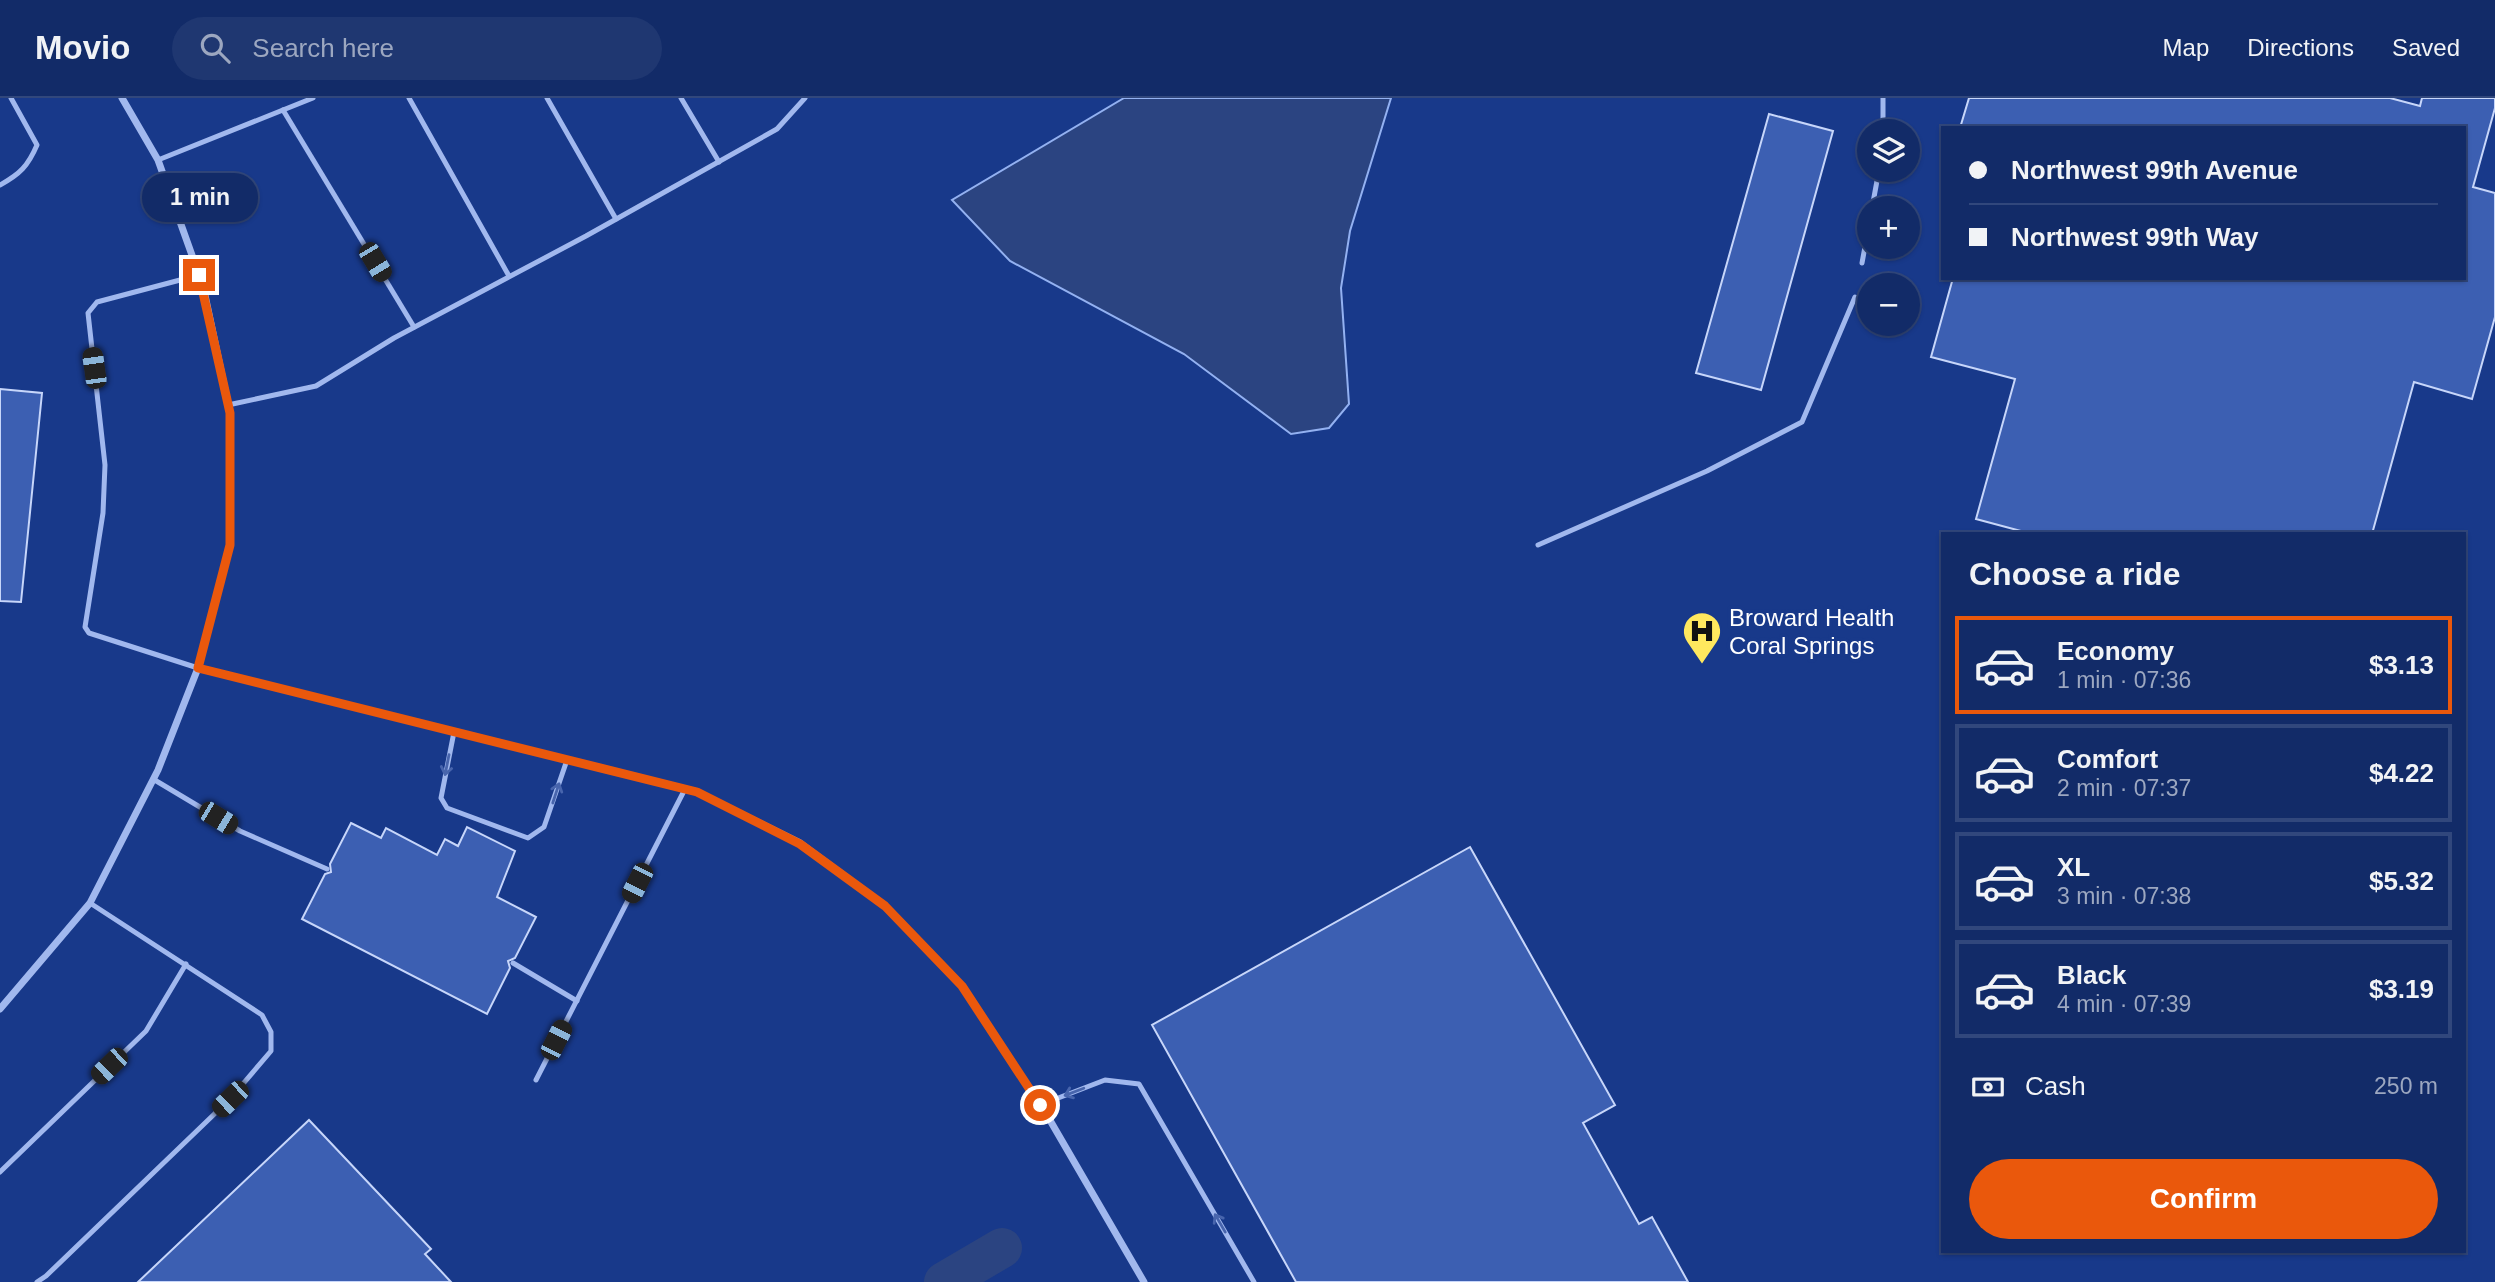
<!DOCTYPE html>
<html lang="en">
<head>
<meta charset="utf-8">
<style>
	:root { --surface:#122b68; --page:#1f3771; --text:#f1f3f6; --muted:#9ca7c0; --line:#31477c; --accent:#ea580c }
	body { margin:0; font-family:Arial,sans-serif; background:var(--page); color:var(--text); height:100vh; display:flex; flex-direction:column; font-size:26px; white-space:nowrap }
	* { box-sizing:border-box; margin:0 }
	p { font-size:23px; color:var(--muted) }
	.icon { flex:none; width:38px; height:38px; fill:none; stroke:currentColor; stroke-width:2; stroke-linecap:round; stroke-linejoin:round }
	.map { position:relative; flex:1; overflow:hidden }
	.details { position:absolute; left:1941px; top:434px; width:525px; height:721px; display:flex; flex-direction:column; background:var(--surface); border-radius:0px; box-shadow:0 2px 5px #0004,0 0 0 2px var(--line) }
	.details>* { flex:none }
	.top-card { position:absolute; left:1941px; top:28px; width:525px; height:154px; border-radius:0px; box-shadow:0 2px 5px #0004,0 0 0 2px var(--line); display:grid; align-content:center; height:154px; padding:0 28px; background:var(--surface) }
	.tools { position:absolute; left:1857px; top:21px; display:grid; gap:14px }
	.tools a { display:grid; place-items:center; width:63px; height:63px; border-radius:50%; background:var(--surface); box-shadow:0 2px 5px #0004,0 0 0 2px var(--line); font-size:35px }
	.end { position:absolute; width:32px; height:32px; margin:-16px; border:9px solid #ea580c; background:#fff; box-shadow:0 0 0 4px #fff }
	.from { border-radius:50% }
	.bubble { position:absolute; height:49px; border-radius:24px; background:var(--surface); box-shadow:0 2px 5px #0004,0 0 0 2px var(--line); font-size:23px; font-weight:700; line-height:49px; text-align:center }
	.car { position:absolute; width:21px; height:42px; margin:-21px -10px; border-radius:9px; box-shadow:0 0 5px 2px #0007; background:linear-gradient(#222 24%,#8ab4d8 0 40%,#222 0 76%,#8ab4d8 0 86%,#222 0) }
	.top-card b { display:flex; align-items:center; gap:24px; height:66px; font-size:26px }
	.top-card b+b { border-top:2px solid var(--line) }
	.top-card i { width:18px; height:18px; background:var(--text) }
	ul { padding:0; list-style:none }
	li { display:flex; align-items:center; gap:21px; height:98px; margin:0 14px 10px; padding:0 14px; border:4px solid var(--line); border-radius:0px }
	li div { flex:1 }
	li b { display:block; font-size:26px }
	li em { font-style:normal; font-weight:700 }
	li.on { border-color:var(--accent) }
	li>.icon { width:63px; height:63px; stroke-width:1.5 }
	h2 { padding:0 28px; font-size:32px; line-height:84px }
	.pay { display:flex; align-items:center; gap:18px; height:77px; padding:0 28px; font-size:26px }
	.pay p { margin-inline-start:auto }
	.action { display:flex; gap:14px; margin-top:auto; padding:14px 28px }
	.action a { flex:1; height:80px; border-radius:42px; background:var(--accent); color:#fff; font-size:28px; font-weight:700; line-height:80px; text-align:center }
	header { display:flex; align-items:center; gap:42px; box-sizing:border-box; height:98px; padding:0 35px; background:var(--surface); border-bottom:2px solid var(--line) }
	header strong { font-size:33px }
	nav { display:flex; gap:38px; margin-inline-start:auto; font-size:24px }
	.search { width:490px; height:63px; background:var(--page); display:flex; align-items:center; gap:18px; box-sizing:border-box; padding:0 24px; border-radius:38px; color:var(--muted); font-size:26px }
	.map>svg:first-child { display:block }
</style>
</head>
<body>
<header>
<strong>Movio</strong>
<div class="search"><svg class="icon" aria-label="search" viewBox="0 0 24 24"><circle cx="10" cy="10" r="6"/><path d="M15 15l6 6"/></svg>Search here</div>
<nav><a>Map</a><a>Directions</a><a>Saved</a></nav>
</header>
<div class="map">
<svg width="2495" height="1184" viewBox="0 0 2495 1184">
	<rect width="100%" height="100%" fill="#18398a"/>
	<!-- water -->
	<polygon fill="#2b4481" stroke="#93b1f1" stroke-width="2" points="1124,0 1391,0 1350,133 1341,190 1349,306 1329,330 1291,336 1184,256 1010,163 952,102"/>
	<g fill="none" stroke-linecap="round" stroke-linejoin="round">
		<!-- canal -->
		<polyline stroke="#2b4481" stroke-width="40" points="944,1184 1002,1150"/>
	</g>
	<!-- building -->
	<g fill="#3c5fb2" stroke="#c7d6fa" stroke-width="2">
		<polygon points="1969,0 2390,0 2420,8 2422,0 2495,0 2495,10 2473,89 2495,95 2495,219 2472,301 2414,284 2372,436 2032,436 1976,421 2015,281 1931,259 1953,180 2464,180 2464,30 1960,30"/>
		<polygon points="1769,16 1833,33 1761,292 1696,275"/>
		<polygon points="0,291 42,295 21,504 0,503"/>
		<polygon points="351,725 381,740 386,730 437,757 445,741 458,748 467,729 515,753 497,799 536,819 515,860 508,863 510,870 487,916 302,821 325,776 331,774 330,766"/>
		<polygon points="1470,749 1615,1007 1583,1025 1639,1126 1652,1119 1688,1184 1296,1184 1152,927"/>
		<polygon points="309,1022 431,1151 425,1156 451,1184 138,1184"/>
	</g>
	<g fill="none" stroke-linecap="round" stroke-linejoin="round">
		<!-- service -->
		<g stroke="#a1b8ee" stroke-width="5">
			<polyline points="409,0 509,178"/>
			<polyline points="547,0 616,121"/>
			<polyline points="681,0 719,64"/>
			<polyline points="283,12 414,229"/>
			<polyline points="1883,33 1883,0"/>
			<polyline points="158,62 313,0"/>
			<path d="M 0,87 C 20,76 28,68 37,47 L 11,0"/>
			<polyline points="1872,110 1879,72"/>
			<polyline points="1862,165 1869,127"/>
			<polyline points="228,307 316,288 394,240 586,138 777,31 805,0"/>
			<polyline points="1538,447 1707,373 1802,324 1855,199"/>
			<polyline points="198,570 89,535 85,529 103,415 105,367 88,215 97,204 199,177"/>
			<polyline points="454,634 441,700 447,710 528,740 544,729 567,662"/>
			<polyline points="153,681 240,733 327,771"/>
			<polyline points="513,865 577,903"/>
			<polyline points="536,982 685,691"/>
			<polyline points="1040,1007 1105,982 1139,986 1254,1184"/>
			<polyline points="0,1074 146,933 186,866"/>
			<polyline points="37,1184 46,1178 230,1001 271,953 271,934 262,917 90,805"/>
		</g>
		<!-- minor -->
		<g stroke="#a1b8ee" stroke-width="7">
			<polyline points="198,570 697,694 800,745 885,808 962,888 1051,1024 1144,1184"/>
			<polyline points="0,911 90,805 158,672 198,570 230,447 230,315 203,188 158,62 122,0"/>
		</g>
	</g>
	<!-- one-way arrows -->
	<defs><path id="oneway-shaft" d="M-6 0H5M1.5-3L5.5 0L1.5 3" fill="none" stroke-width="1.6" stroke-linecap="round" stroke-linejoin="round" transform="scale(1.75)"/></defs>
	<g stroke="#4865ad">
		<use href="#oneway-shaft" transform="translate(447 667) rotate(101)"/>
		<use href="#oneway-shaft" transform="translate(556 695) rotate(-72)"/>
		<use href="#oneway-shaft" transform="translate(1074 994) rotate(159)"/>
		<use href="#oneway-shaft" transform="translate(1220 1125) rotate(-120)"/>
	</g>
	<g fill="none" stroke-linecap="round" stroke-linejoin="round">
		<!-- route -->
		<polyline stroke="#ea580c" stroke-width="9" points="199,177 230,315 230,447 198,570 697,694 800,746 885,808 962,888 1040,1007"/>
	</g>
	<!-- icons -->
	<defs>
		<g id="hospital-pin" transform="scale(2.0125)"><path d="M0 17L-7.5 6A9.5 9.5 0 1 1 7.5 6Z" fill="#ffe85e" stroke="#18398a"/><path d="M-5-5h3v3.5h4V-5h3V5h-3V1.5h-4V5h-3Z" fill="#111"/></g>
	</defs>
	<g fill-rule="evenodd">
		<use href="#hospital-pin" x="1702" y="533"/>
	</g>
	<g text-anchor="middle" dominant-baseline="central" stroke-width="7" stroke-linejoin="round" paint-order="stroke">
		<!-- poi labels -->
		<g font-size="24" fill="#fff" stroke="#18398a" text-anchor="start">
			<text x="1729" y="519">Broward Health<tspan x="1729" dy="28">Coral Springs</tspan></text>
		</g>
	</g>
</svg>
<div class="tools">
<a><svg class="icon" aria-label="layers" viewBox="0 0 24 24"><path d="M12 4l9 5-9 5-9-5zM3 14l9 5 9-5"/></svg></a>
<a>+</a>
<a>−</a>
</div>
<i class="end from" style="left:1040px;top:1007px"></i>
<i class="end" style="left:199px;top:177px"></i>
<div class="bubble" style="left:142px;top:75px;width:116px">1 min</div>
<i class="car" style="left:375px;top:164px;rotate:149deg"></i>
<i class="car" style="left:94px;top:270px;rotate:352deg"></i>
<i class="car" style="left:218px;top:720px;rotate:121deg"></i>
<i class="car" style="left:637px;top:785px;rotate:207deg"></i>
<i class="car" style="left:556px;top:942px;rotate:27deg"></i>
<i class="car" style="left:109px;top:968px;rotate:226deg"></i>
<i class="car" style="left:230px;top:1001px;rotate:226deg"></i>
<div class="top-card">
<b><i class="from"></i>Northwest 99th Avenue</b>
<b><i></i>Northwest 99th Way</b>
</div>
<section class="details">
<h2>Choose a ride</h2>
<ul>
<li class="on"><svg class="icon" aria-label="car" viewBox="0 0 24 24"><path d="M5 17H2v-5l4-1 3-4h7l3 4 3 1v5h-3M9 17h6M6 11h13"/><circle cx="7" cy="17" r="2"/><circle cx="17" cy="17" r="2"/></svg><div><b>Economy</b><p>1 min · 07:36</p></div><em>$3.13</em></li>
<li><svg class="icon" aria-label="car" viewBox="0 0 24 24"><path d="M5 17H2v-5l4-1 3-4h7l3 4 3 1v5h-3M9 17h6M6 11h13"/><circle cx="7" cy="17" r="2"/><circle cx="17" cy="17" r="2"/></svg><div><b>Comfort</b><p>2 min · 07:37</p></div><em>$4.22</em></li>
<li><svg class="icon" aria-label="car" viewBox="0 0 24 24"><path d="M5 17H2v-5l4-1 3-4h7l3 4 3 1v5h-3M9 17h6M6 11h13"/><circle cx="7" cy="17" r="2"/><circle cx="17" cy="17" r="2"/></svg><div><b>XL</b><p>3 min · 07:38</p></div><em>$5.32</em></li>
<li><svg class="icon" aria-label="car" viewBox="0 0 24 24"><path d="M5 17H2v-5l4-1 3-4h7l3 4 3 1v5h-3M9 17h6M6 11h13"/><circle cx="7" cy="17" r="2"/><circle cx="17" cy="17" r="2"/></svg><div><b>Black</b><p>4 min · 07:39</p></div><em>$3.19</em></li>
</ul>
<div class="pay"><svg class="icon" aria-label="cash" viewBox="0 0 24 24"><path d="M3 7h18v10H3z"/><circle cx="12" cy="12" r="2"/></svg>Cash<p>250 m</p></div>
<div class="action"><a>Confirm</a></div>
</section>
</div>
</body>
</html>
